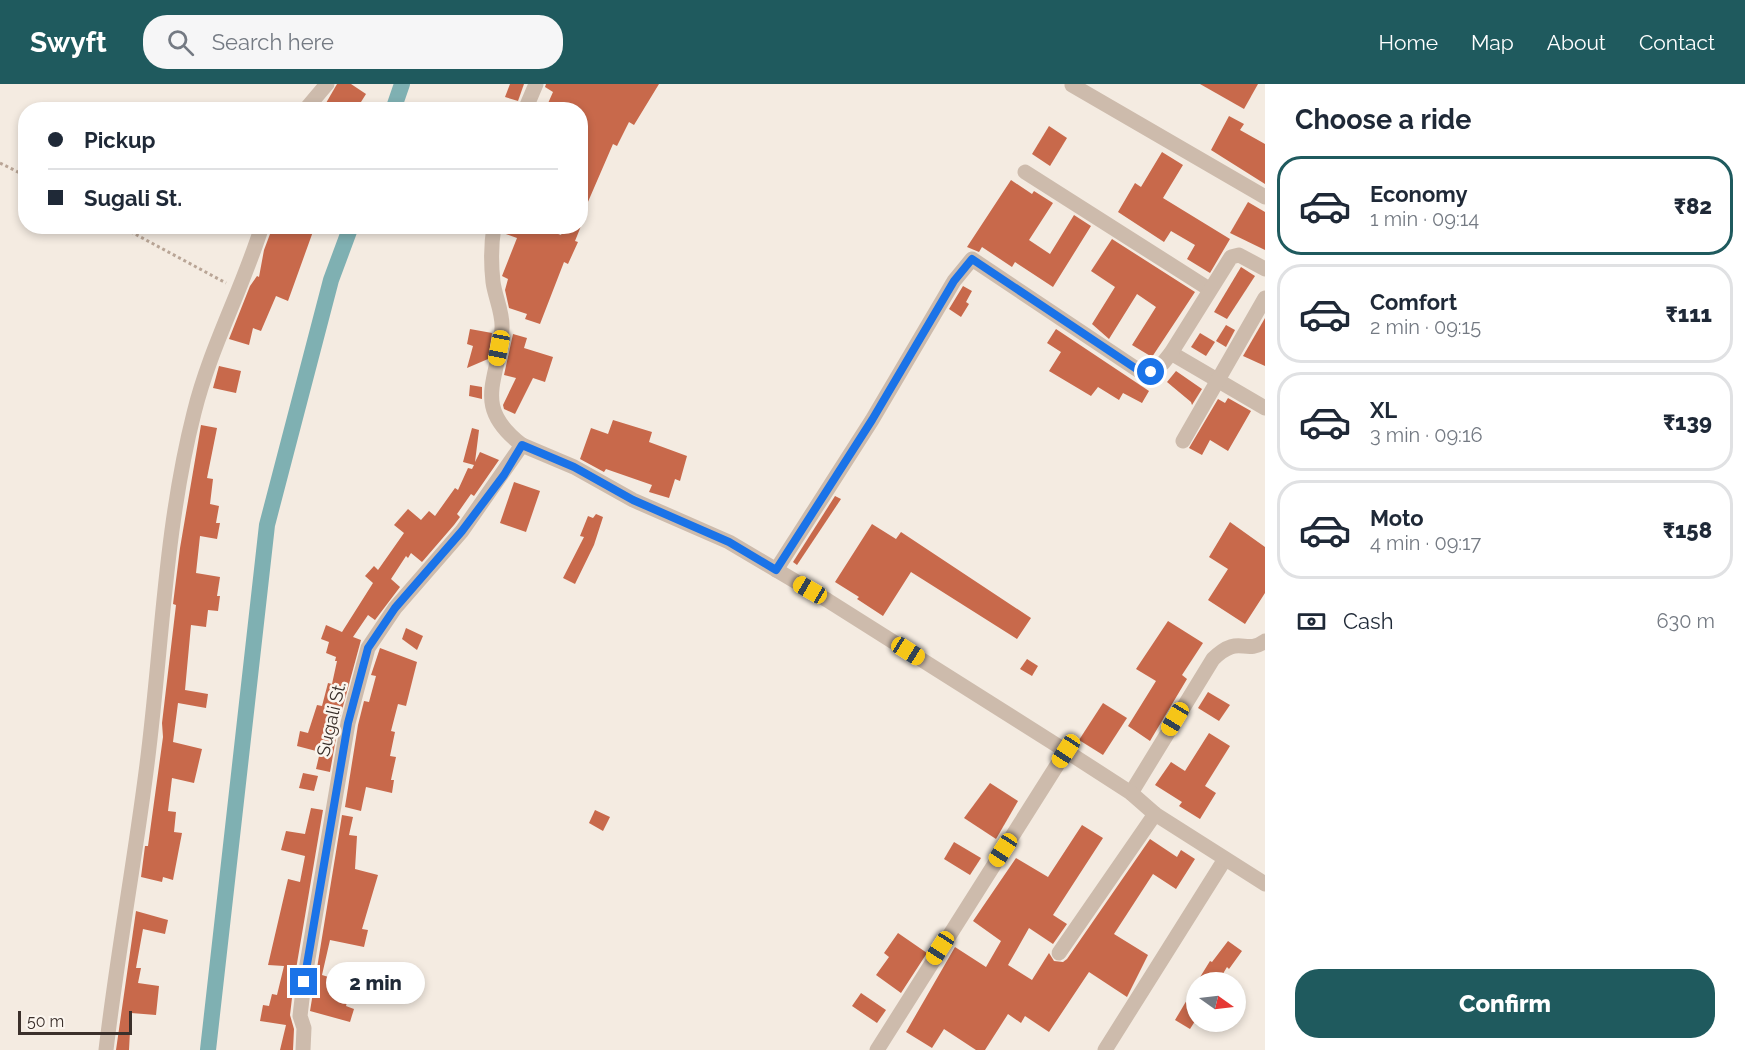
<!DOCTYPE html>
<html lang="en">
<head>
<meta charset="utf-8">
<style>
	:root { --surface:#fff; --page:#f6f6f7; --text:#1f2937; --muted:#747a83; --line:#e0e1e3; --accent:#1f5a5e }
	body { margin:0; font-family:Raleway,sans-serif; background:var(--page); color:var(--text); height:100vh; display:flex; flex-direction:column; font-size:22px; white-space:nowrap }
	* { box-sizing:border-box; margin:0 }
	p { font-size:20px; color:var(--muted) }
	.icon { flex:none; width:33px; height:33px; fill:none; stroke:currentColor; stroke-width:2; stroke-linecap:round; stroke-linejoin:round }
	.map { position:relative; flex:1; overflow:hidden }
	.drawer { display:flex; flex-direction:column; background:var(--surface); width:480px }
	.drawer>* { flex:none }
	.top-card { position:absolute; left:18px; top:18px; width:570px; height:132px; border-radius:24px; box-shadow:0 3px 9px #0003; display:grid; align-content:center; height:132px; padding:0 30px; background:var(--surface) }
	.needle { width:39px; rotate:104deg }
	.buttons { position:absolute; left:1186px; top:888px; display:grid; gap:12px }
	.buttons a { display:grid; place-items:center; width:60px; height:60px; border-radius:50%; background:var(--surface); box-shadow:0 3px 9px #0003; font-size:30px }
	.scale { position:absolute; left:18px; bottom:15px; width:114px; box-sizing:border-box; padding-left:6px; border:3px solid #3b302b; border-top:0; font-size:16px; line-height:21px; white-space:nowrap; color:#3b302b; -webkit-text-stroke:4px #fbf5ee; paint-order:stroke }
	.end { position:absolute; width:27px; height:27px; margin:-14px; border:8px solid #1a73e8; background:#fff; box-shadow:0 0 0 3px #fff }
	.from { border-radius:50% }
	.bubble { position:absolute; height:42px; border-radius:21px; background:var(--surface); box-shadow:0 3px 9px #0003; font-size:20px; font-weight:800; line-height:42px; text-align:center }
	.car { position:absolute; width:18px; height:36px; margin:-18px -9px; border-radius:8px; box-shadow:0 0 4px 2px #0007; background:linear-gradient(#f5c518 24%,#345 0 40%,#f5c518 0 76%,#345 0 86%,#f5c518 0) }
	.top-card b { display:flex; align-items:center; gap:21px; height:57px; font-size:22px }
	.top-card b+b { border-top:2px solid var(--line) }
	.top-card i { width:15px; height:15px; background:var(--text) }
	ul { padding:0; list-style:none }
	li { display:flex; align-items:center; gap:18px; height:99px; margin:0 12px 9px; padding:0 18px; border:3px solid var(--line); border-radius:24px }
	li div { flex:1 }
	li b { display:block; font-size:22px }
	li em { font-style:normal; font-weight:800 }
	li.current { border-color:var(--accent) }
	li>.icon { width:54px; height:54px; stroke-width:1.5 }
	h2 { padding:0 30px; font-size:27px; line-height:72px }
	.pay { display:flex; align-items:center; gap:15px; height:66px; padding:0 30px; font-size:22px }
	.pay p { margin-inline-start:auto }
	.button { display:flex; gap:12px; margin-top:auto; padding:12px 30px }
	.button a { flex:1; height:69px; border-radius:24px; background:var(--accent); color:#fff; font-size:24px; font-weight:800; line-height:69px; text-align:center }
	header { display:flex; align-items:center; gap:36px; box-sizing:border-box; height:84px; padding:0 30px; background:var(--accent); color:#fff }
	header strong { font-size:28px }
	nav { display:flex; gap:33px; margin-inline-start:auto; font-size:21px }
	.search { width:420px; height:54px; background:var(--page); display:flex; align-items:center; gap:15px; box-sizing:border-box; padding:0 21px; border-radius:24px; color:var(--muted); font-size:22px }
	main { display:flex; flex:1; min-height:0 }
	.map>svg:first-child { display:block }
</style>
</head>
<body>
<header>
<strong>Swyft</strong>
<div class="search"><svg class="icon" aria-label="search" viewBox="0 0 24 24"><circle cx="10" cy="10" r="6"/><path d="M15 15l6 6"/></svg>Search here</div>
<nav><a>Home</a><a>Map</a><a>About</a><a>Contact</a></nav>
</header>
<main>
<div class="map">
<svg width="1265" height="966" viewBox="0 0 1265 966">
	<rect width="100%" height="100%" fill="#f4ebe1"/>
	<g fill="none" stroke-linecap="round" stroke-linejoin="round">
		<!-- canal -->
		<g stroke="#7fb0b2" stroke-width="16">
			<polyline points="393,26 402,0"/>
			<polyline points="208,966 267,441 331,196 351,142"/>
		</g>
	</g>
	<!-- building -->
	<g fill="#c8694b">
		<polygon points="337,0 351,0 366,10 356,26 322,26"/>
		<polygon points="510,0 524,0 518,17 505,13"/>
		<polygon points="546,0 659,0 634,41 629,38 617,62 613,60 581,134 580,26 545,26 553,8 545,3"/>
		<polygon points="1200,0 1258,0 1244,25"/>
		<polygon points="1229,32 1244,40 1240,46 1265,60 1265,100 1211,66"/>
		<polygon points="1049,42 1067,54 1050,82 1032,70"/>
		<polygon points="1162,68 1183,81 1163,114 1230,155 1210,189 1187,175 1195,161 1171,147 1164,158 1118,128 1135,99 1141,103"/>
		<polygon points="1011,96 1032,110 1034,107 1053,119 1029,156 1050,170 1074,131 1091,142 1053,203 1015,178 1012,183 982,163 979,168 967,163"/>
		<polygon points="1248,118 1265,128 1265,166 1230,149"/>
		<polygon points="273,142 315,142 288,217 276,212 261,247 253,244 249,261 229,255 250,202 257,192 259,193 264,166"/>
		<polygon points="504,142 536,142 561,151 565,142 581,142 575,157 578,158 568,180 564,178 540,240 525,235 527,230 509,224 505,206 508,195 502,192 517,154 503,149"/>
		<polygon points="1112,155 1195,208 1152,273 1132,261 1156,223 1137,210 1109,255 1092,240 1115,203 1091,187"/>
		<polygon points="1241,183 1255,192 1227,235 1214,228"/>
		<polygon points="963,202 972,207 966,218 969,220 961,233 949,225"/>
		<polygon points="1265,234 1265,282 1243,272"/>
		<polygon points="1226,241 1235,246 1226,263 1216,257"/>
		<polygon points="470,245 492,249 488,275 467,284 473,262 467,260"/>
		<polygon points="1056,245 1149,307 1142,319 1123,309 1119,316 1098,303 1091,312 1049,287 1061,268 1047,259"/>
		<polygon points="1200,249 1215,258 1206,272 1191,263"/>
		<polygon points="513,250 527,254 524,264 553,273 545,298 533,294 515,330 504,325 503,321 516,294 504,291"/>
		<polygon points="219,282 241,287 236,309 213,304"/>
		<polygon points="1176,287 1202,305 1192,321 1191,318 1167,298"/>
		<polygon points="470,301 482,303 482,315 469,312"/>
		<polygon points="1228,314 1251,327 1228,367 1210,356 1202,371 1189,364 1218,315 1225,319"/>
		<polygon points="613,336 652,348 649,358 687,372 680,397 675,395 669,414 649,408 652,401 606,385 604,388 580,375 591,344 608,350"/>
		<polygon points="201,341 217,344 207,394 213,395 210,420 219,422 216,439 220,439 217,455 200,452 196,489 220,493 217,512 220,512 218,527 208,526 206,543 191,541 185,606 208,610 206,624 178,619 173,658 202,665 194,699 172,694 168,727 176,728 174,748 182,749 173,796 163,793 162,798 141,793 145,762 148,762 163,653 162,639 176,521 173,520 180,464"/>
		<polygon points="472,344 479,346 475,378 480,368 499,376 474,412 471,410 457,430 460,433 454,441 422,478 411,469 408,474 406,472 391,495 400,503 375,536 368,531 353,553 361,556 339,637 330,688 316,685 320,668 297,662 300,647 308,649 317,621 322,622 328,599 332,600 337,577 335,577 336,573 326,569 329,558 321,555 326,541 342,548 373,499 365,492 374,482 378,486 404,449 394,441 408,425 421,436 429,427 435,432 455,404 458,406 468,384 472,385 474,381 463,378"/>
		<polygon points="514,398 540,407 526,448 500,439"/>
		<polygon points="835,412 841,415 797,481 793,478"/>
		<polygon points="596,430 603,433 594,461 575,500 563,494 584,453 580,452 588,432 593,434"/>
		<polygon points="1230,438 1265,463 1265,509 1245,540 1208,516 1228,485 1209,473"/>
		<polygon points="872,440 896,455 901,448 1031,534 1017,555 911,488 883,532 857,515 859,513 835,498"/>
		<polygon points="1168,537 1203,559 1182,591 1187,595 1150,657 1128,642 1156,597 1136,585"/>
		<polygon points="406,544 423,552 417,566 402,555"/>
		<polygon points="380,564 417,578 406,622 398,620 391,647 395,648 390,672 396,673 391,696 394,696 392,709 366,703 361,727 345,723 358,641 364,617 369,618 376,592 371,591"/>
		<polygon points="1027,575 1038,582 1032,592 1020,585"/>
		<polygon points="1208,608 1230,621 1219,637 1198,624"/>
		<polygon points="1103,619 1127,634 1103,671 1079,656"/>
		<polygon points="1209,649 1230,662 1205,702 1216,709 1200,735 1179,722 1182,718 1155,701 1171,678 1185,687"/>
		<polygon points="303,689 318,692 314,707 299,704"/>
		<polygon points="990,699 1018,717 996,755 964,734"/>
		<polygon points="311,724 323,726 294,897 290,931 294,945 293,966 280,966 286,941 260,937 263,921 269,922 272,910 277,911 284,882 268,881 288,795 300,798 305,772 281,766 286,747 305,750"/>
		<polygon points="595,726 610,733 603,747 589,739"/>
		<polygon points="342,731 353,733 349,751 357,752 355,785 378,791 362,845 368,846 364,863 330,856 322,891 338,896 335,907 349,911 346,922 354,925 350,938 310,927"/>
		<polygon points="1082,741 1103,754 1053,831 1067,840 1053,860 1029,844 1008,881 1032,896 1049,869 1054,877 1063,878 1067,875 1150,755 1177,773 1181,766 1195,775 1176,805 1153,790 1114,850 1148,871 1127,913 1089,888 1049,948 1025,932 1021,939 1008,930 985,966 976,966 944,945 932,964 906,948 955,863 986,883 1001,857 973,837 1016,774 1048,793"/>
		<polygon points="954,758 981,774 970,791 944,775"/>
		<polygon points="136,827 168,836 165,850 143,845 136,884 141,884 138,899 159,902 156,931 131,929 129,966 116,966"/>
		<polygon points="898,849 927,869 901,909 876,891 889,873 884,869"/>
		<polygon points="1228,857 1242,867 1229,885 1227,883 1218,898 1197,898 1210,877 1212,878"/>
		<polygon points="1197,899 1197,934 1190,945 1175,936"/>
		<polygon points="861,909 886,926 877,939 852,922"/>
	</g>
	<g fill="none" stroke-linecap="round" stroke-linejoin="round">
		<!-- path -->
		<g stroke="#b9a596" stroke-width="3" stroke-dasharray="3 3" stroke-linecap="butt">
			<polyline points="0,79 26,92"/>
			<polyline points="120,142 226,199"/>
		</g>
		<!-- minor -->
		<g stroke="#cdbbac" stroke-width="15">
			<polyline points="1072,1 1265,113"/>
			<polyline points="525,26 536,0"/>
			<polyline points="1025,88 1209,205"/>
			<polyline points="1171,269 1265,324"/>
			<polyline points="1183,357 1265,214"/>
			<polyline points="776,486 872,336 954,197 972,175 1138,286 1147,288 1163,279 1171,269 1231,173 1239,171 1265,185"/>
			<path d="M 1131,709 L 1213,575 C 1240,549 1244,572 1265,557"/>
			<polyline points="1059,869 1155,730"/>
			<path d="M 303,966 L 304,944 L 300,932 L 304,898 L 348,639 L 368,564 L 395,524 L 462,447 L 522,361 C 470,321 500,296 502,244 C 503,229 495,213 493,198 C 491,180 491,161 494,142"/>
			<polyline points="877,966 1066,667"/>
			<polyline points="1105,966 1225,775"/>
		</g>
		<!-- tertiary -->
		<g stroke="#cdbbac" stroke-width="15">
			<polyline points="305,26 327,0"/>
			<polyline points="522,361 574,383 633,416 729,458 827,516 1066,667 1131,709 1155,730 1265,800"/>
			<path d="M 106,966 C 117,873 134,781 146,688 C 162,568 164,447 194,329 C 210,264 242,206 262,142"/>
		</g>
	</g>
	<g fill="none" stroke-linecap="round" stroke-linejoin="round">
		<!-- route -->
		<polyline stroke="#1a73e8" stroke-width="8" points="304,898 348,639 368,564 395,524 462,447 504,391 522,361 574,383 633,416 729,458 776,486 872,336 954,197 972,175 1138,286 1151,288"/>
	</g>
	<g text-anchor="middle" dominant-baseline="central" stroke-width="5" stroke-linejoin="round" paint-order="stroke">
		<!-- street labels -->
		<g font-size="18" fill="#3b302b" stroke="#fbf5ee">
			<text transform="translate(331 635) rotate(-77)">Sugali St.</text>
		</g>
	</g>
</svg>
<div class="buttons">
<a><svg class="needle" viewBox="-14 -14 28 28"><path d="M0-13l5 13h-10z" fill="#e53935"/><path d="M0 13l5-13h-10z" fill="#747a83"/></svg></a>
</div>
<div class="scale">50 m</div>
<i class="end from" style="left:1151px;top:288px"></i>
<i class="end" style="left:304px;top:898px"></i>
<div class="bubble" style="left:326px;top:878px;width:99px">2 min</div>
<i class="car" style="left:499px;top:264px;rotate:191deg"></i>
<i class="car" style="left:810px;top:506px;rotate:300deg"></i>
<i class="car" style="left:908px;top:567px;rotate:122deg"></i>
<i class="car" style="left:1175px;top:635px;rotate:211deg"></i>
<i class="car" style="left:1066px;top:667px;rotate:213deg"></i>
<i class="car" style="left:1003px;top:766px;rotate:213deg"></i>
<i class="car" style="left:940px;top:864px;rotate:213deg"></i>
<div class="top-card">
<b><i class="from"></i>Pickup</b>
<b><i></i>Sugali St.</b>
</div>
</div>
<section class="drawer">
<h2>Choose a ride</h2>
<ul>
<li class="current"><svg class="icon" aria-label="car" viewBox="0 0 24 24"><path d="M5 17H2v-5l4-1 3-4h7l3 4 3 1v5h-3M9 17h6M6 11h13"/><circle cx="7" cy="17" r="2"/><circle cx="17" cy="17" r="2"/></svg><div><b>Economy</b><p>1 min · 09:14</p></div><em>₹82</em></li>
<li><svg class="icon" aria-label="car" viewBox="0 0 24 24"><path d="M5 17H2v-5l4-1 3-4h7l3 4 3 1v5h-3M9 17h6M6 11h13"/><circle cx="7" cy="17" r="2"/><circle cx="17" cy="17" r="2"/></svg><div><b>Comfort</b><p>2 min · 09:15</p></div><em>₹111</em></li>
<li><svg class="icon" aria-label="car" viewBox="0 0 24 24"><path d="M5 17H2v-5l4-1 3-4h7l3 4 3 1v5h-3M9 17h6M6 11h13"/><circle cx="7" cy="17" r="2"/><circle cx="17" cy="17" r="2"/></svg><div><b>XL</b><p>3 min · 09:16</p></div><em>₹139</em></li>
<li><svg class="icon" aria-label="car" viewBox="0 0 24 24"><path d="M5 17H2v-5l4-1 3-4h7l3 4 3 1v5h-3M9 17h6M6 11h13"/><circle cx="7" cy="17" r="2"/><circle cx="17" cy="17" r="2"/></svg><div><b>Moto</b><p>4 min · 09:17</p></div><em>₹158</em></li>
</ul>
<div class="pay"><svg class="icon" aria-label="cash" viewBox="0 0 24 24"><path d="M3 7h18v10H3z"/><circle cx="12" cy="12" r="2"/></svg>Cash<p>630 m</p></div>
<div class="button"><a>Confirm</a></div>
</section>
</main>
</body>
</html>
